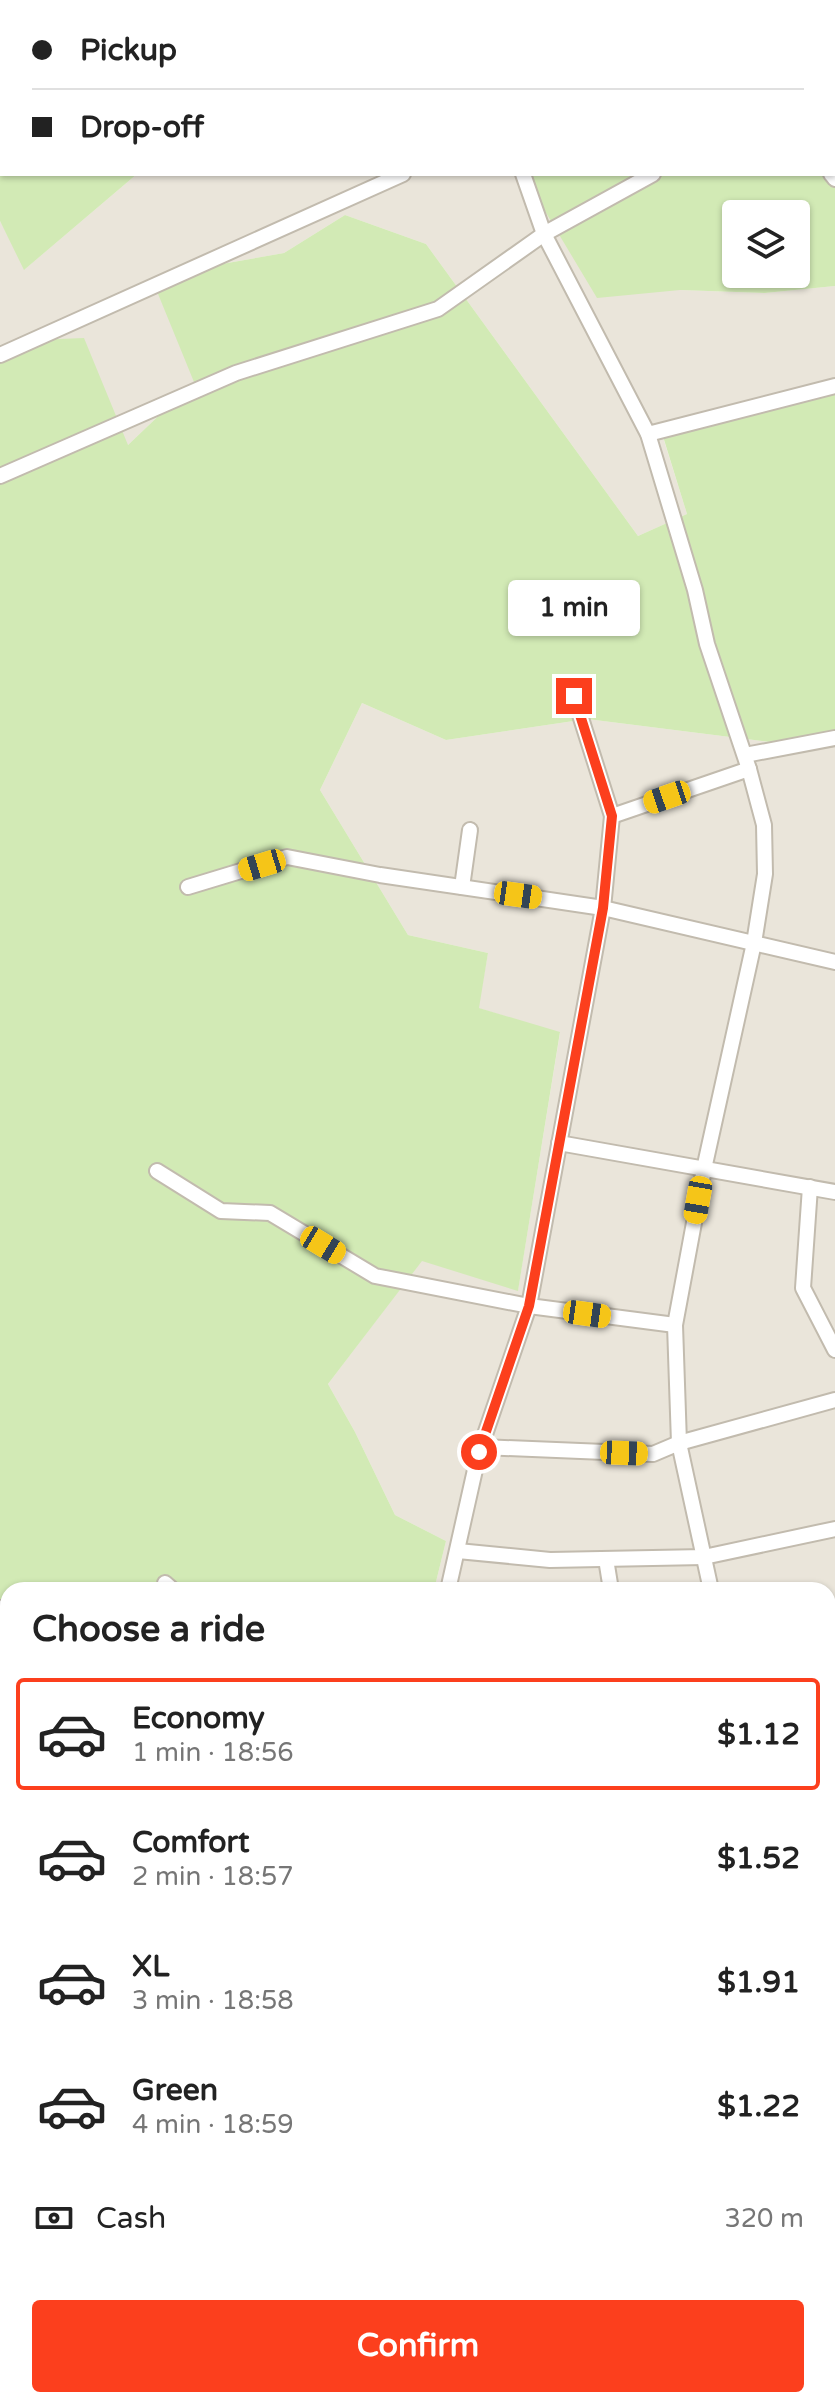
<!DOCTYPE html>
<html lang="en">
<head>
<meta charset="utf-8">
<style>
	:root { --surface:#fff; --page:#f2f2f2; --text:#222; --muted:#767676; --line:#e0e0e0; --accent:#fc3f1d }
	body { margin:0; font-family:"Varela Round",sans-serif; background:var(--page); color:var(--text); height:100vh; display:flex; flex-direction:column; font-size:30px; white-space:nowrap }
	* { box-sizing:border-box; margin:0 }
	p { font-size:26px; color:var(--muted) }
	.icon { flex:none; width:44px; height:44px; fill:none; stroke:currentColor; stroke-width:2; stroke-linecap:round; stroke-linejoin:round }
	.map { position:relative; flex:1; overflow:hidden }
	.details { position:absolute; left:0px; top:1582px; width:836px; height:826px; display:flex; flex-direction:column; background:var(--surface); border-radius:24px 24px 0 0; box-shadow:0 2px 6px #0004 }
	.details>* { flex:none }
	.top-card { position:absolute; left:0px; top:0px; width:836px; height:176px; box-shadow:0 2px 6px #0004; display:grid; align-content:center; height:176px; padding:0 32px; background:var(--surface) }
	.controls { position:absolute; left:722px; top:200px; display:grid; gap:16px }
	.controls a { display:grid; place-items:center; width:88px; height:88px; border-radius:8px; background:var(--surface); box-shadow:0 2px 6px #0004; font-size:40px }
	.end { position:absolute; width:36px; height:36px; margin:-18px; border:10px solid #fc3f1d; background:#fff; box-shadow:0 0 0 4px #fff }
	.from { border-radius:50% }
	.bubble { position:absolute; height:56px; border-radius:8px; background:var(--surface); box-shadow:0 2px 6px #0004; font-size:26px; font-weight:700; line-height:56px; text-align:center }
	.car { position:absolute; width:24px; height:48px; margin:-24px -12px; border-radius:10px; box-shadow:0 0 6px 2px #0007; background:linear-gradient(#f5c518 24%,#345 0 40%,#f5c518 0 76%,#345 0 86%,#f5c518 0) }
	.top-card b { display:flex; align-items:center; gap:28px; height:76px; font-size:30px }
	.top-card b+b { border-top:2px solid var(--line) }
	.top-card i { width:20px; height:20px; background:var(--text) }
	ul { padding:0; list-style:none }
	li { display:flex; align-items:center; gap:24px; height:112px; margin:0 16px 12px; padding:0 16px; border:4px solid transparent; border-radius:8px }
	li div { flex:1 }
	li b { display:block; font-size:30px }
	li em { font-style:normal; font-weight:700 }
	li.on { border-color:var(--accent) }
	li>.icon { width:72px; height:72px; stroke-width:1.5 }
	h2 { padding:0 32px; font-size:36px; line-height:96px }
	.pay { display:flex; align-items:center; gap:20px; height:88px; padding:0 32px; font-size:30px }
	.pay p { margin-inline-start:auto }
	.button { display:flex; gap:16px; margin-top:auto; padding:16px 32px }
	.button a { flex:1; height:92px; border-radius:8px; background:var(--accent); color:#fff; font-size:32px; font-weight:700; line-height:92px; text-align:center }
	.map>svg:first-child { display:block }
</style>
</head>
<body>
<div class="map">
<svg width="835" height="2407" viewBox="0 0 835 2407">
	<rect width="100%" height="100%" fill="#f6f3ec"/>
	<!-- residential -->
	<g fill="#eae5da">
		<polygon points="529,0 835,0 835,171 834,2 527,2"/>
		<polygon points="137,174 528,174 680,290 765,293 835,286 835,389 661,431 687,514 638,536 426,244 345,215 284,253 205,267 194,382 127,446 0,353 0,221 25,269"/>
		<polygon points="362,703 446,740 587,719 779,743 835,732 835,2139 828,2147 828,1590 434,1590 446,1541 395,1515 355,1432 328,1384 422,1260 518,1290 560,1033 478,1008 488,953 408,935 320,790"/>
		<polygon points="835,2362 835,2407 794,2407 800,2400 828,2400 828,2369"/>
		<polygon points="173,2400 740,2400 743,2407 172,2407"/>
	</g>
	<!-- green -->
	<g fill="#d2eab5" fill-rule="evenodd">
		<polygon points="0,0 529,0 2,2 2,174 137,174 24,270 0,221"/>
		<path d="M 835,171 L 835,286 L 765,293 L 680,290 L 597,298 L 533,191 L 528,174 L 834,174 ZM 736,214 L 796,214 L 796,274 L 736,274 Z"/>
		<polygon points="345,215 426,244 638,536 687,514 661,430 729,405 835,389 835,732 779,743 587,719 446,740 362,703 320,790 408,935 488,953 479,1008 560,1032 518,1291 422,1261 328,1384 355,1432 395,1515 446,1541 434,1590 8,1590 8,2400 173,2400 172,2407 0,2407 0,353 34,340 84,338 128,445 194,382 156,289 205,267 284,253"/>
		<polygon points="835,2139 835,2362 828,2369 828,2147"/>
		<polygon points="740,2400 800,2400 794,2407 743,2407"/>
	</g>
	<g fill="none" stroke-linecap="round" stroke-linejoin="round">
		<!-- stream -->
		<g stroke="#a9d4f2" stroke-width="5">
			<polyline points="828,2228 835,2226"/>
			<polyline points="467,2407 473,2400"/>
		</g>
		<!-- minor casing -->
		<g stroke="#c2bbae" stroke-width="18">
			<g id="minor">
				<polyline points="481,0 482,2"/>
				<polyline points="649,0 651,2"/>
				<polyline points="829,0 830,2"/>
				<polyline points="632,2 635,0"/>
				<polyline points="834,35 835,34"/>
				<polyline points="523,174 544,234 648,434 695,590 707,644 749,769 764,825 765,874 754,943 704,1169 675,1325 679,1443 711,1590"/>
				<polyline points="831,174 835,179"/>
				<polyline points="0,355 403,174"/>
				<polyline points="648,434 835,386"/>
				<polyline points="0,476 236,373 438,309 544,234 653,174"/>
				<polyline points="745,755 835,738"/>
				<polyline points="612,816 749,769"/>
				<polyline points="188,887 287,857 380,875 603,908 835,962"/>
				<polyline points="462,887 470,830"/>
				<polyline points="559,1143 835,1192"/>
				<polyline points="157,1171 221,1211 270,1213 375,1276 529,1306 675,1325"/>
				<polyline points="810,1187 803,1288 835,1350"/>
				<polyline points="482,1447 653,1454 679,1443 835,1400"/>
				<polyline points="458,1551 550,1560 704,1557 835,1529"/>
				<polyline points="606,1559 611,1590"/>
				<polyline points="165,1583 173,1590"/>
				<polyline points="448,1590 479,1452 529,1306 603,908 612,816 574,696"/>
				<polyline points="0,1608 8,1616"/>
				<polyline points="828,1858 835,1861"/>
				<polyline points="828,2014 835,2021"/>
				<polyline points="0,2043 8,2029"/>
				<polyline points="828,2050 835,2041"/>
				<polyline points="0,2089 8,2093"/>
				<polyline points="245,2400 251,2407"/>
				<polyline points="540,2400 546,2407"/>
				<polyline points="588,2407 594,2400"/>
			</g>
		</g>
		<!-- minor -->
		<use href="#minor" stroke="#fff" stroke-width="14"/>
	</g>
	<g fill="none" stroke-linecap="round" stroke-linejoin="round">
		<!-- route -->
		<polyline stroke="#fc3f1d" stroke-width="10" points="479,1452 529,1306 603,908 612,816 574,696"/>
	</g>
</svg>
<div class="controls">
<a><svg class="icon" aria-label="layers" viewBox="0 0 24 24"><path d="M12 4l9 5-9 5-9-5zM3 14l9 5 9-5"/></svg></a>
</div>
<i class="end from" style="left:479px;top:1452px"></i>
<i class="end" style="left:574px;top:696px"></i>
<div class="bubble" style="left:508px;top:580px;width:132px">1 min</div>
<i class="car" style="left:667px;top:797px;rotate:251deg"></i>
<i class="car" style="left:262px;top:865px;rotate:253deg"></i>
<i class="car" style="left:518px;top:895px;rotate:98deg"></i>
<i class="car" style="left:698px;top:1200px;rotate:190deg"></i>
<i class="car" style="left:323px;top:1245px;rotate:121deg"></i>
<i class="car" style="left:587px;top:1314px;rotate:98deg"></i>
<i class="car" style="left:624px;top:1453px;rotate:92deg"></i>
<div class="top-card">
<b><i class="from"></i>Pickup</b>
<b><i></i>Drop-off</b>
</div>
<section class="details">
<h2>Choose a ride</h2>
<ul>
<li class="on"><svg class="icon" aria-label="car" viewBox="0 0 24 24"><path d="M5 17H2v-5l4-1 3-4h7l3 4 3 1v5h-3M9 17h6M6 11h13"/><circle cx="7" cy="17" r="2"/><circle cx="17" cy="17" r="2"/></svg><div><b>Economy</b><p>1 min · 18:56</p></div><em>$1.12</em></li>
<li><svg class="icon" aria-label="car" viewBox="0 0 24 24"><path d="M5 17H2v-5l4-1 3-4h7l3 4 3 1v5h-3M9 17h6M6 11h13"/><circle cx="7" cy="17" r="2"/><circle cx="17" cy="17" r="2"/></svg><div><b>Comfort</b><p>2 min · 18:57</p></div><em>$1.52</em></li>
<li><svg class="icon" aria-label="car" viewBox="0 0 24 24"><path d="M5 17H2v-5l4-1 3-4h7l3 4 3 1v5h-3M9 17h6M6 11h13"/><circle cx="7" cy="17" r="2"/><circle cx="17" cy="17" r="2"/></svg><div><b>XL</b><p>3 min · 18:58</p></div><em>$1.91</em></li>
<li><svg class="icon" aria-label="car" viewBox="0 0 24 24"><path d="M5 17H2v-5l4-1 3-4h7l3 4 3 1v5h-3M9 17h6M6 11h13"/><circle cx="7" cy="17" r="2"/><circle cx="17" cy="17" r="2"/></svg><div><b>Green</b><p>4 min · 18:59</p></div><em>$1.22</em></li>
</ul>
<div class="pay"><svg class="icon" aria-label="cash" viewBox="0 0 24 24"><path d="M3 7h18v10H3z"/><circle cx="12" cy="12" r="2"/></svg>Cash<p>320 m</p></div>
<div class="button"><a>Confirm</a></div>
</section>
</div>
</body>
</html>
